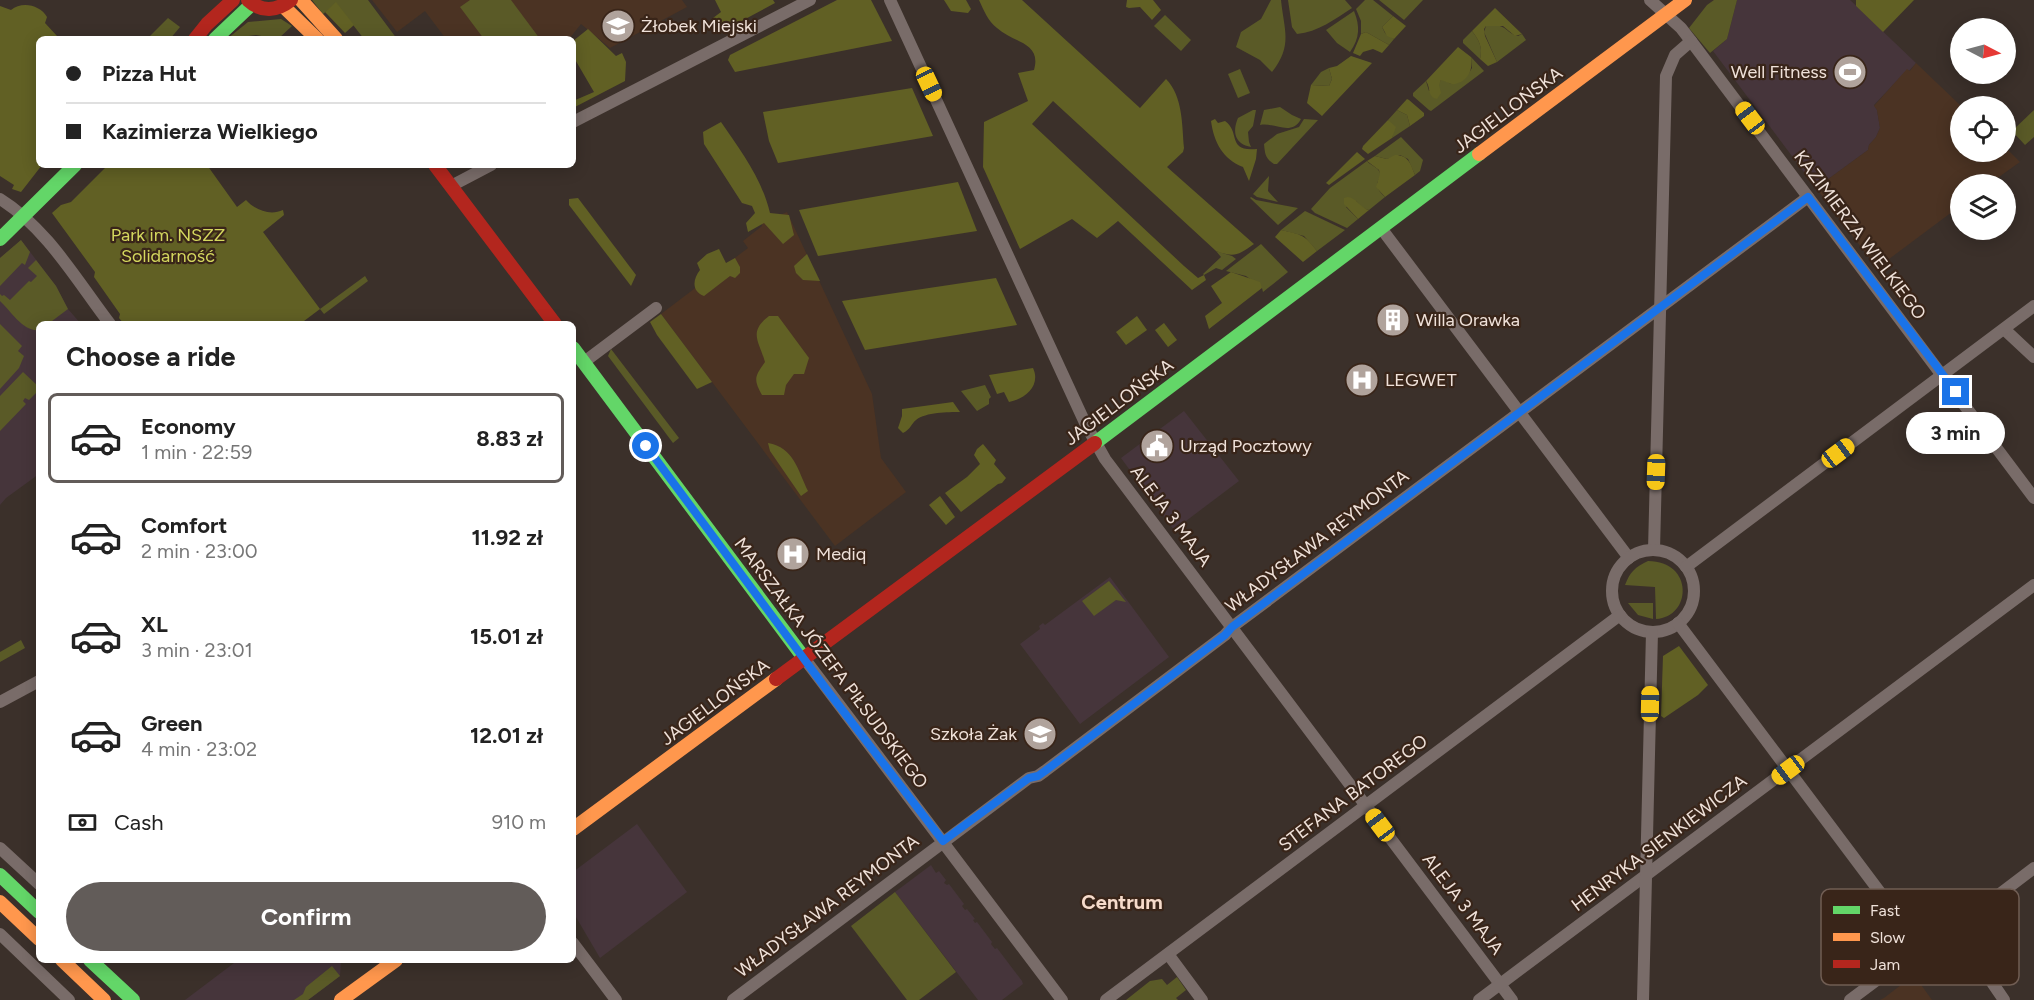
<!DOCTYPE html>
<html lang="en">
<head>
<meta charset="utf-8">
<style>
	:root { --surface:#fff; --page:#f6f6f6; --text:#222; --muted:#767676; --line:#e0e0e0; --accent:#625c59 }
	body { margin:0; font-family:Figtree,sans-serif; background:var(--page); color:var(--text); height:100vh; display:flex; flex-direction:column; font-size:22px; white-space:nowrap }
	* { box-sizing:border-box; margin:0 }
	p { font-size:20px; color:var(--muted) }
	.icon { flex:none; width:33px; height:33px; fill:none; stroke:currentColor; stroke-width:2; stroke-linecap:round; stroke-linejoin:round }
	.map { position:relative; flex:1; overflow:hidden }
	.details { position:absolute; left:36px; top:321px; width:540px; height:642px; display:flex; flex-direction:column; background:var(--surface); border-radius:9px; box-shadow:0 3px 15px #0003 }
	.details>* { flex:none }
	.banner { position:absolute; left:36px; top:36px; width:540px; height:132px; border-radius:9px; box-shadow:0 3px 15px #0003; display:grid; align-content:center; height:132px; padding:0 30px; background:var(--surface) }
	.needle { width:39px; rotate:96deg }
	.fabs { position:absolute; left:1950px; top:18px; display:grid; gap:12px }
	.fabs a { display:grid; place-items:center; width:66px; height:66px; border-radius:50%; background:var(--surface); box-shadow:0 3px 15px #0003; font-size:30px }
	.end { position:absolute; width:27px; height:27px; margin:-14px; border:8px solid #1a73e8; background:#fff; box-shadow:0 0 0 3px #fff }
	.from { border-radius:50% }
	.bubble { position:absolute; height:42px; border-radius:21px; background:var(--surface); box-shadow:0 3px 15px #0003; font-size:20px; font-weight:700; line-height:42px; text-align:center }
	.car { position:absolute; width:18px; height:36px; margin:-18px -9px; border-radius:8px; box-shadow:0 0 4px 2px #0007; background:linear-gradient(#f5c518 24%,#345 0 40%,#f5c518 0 76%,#345 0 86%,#f5c518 0) }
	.banner b { display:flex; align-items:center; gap:21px; height:57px; font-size:22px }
	.banner b+b { border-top:2px solid var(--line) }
	.banner i { width:15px; height:15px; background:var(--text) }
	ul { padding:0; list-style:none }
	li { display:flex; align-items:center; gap:18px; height:90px; margin:0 12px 9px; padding:0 18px; border:3px solid transparent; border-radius:9px }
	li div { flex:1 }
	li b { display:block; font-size:22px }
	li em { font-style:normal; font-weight:700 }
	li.on { border-color:var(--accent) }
	li>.icon { width:54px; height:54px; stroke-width:1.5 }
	h2 { padding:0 30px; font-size:27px; line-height:72px }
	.pay { display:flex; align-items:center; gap:15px; height:66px; padding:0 30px; font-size:22px }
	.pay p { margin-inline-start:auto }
	.cta { display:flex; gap:12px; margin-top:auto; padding:12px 30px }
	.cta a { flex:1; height:69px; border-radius:36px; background:var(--accent); color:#fff; font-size:24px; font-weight:700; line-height:69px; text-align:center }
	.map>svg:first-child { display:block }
</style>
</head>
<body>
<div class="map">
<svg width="2034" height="1000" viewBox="0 0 2034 1000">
	<rect width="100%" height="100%" fill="#3b302a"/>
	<!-- commercial -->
	<g fill="#46353b">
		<polygon points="1737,0 1850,0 1916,63 1909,71 1907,70 1874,105 1877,110 1880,128 1876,137 1869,145 1868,150 1816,188 1713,51 1727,39"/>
		<polygon points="21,240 56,286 68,309 81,324 39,324 39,474 6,498 0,505 0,258"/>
		<polygon points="1184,411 1239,481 1174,530 1121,458"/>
		<polygon points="1110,577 1169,657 1080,724 1020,644 1040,629 1039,626 1043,623 1045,625"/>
		<polygon points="637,824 687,892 600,958 573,912 573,872"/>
		<polygon points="931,865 936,873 939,871 946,880 944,883 947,885 949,884 964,904 962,906 965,910 967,909 975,919 973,920 975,923 977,922 992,942 991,944 995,949 997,948 1022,981 1023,984 1002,1000 978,1000 895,892"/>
		<polygon points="238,960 341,960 340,976 308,1000 185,1000"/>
	</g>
	<!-- built -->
	<g fill="#4b3323">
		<polygon points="372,0 682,0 687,7 610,48 581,24 569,39 446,39 425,11 397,32"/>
		<polygon points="1916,63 1961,106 1960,152 2006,152 2006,148 2020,162 1989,184 1960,184 1960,206 1877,268 1816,188 1868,150 1869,145 1876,137 1880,128 1877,110 1874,106 1907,69 1910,71"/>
		<polygon points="787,212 872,394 881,458 906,492 835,546 661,314 748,248 743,241 762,226 762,223"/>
		<polygon points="1914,975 1932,1000 1880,1000 1884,998"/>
	</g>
	<!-- green -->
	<g fill="#5a5a27">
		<polygon points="312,0 368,0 397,39 364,39 336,3 323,14"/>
		<polygon points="470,0 511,0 540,39 484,39 460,7"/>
		<path d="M 1271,0 L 1281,0 C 1284,30 1293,45 1272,72 L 1260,60 L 1236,47 L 1241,32 L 1261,19 Z"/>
		<path d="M 1288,0 L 1345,0 L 1352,8 C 1335,19 1318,32 1297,34 L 1292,27 Z"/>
		<polygon points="1365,0 1373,0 1393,16 1382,27 1385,33 1394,39 1389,45 1366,32 1361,34 1361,21 1356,9"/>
		<polygon points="1379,0 1423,0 1404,20"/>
		<polygon points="1714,0 1737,0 1727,39 1710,53 1689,28 1707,5"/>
		<path d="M 1354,11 C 1360,26 1360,38 1350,52 L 1337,43 L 1326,30 Z"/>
		<polygon points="1165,15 1191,40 1181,51 1154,26"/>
		<polygon points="168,18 180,27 170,39 147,39"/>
		<polygon points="281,19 292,26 278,39 256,35 227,39 248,22"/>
		<path d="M 1490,25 C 1509,25 1505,33 1518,36 L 1522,34 L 1526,40 L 1497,62 L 1484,32 L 1486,26 Z"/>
		<path d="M 1472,31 C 1479,40 1483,47 1480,59 L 1463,43 L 1463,40 Z"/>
		<polygon points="1471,57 1484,71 1431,111 1429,110 1413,96 1413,93 1426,81 1429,91 1438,85 1441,80 1444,80 1451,84 1467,76 1472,68"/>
		<polygon points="1329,68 1332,79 1329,86 1311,85 1321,72"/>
		<polygon points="1240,69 1250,93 1238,98 1228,74"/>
		<path d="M 1280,107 L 1292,115 L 1301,119 C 1291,137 1275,122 1260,125 L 1264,110 Z"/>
		<path d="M 1253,110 L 1256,110 L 1253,126 L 1248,132 L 1249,142 L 1251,147 C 1235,144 1232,132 1238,118 Z"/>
		<polygon points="1397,110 1407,115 1410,126 1392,138 1393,133 1388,120"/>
		<polygon points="2034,110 2034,137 2025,145 2012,131"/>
		<path d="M 1304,119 L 1318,120 L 1277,164 L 1274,164 C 1265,158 1265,154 1264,144 L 1277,134 L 1299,127 Z"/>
		<polygon points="1401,137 1423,160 1420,171 1415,175 1408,159 1400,155 1387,159 1375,156"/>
		<path d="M 1367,161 C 1370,165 1377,167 1379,171 C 1385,180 1368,181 1385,197 L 1369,210 L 1362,208 L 1356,201 L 1346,207 L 1358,219 L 1347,228 L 1315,213 L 1311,209 L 1330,188 Z"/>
		<polygon points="1269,176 1268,191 1278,202 1257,197 1253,194"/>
		<polygon points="1251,197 1256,200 1298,208 1278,225 1250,198"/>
		<polygon points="1305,211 1345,230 1317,251 1304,236 1281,230"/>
		<polygon points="21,240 30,252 25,265 22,263 0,286 0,258"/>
		<polygon points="1261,244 1288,272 1263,292 1262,288 1246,276 1226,271"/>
		<polygon points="1216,251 1232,256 1236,259 1222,270 1216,268 1204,275 1203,274 1221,257"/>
		<path d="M 36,260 L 56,286 L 68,309 L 48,324 L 39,324 L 39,330 C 23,332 11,311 0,301 L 0,294 L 2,296 L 4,295 L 10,300 L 29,281 L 31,282 L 37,276 L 28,268 Z"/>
		<polygon points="365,276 368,281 324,314 320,309"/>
		<polygon points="0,324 22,346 18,351 24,356 19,368 0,389"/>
		<polygon points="611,349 679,438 673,443 608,356"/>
		<polygon points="23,372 39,387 39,390 29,400 25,398 23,401 26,404 0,431 0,396"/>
		<polygon points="985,385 991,397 989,399 989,404 977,411 961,391"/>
		<path d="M 1648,561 C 1694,561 1692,617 1656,619 L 1655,587 L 1625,585 C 1630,572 1635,567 1648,561 Z"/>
		<polygon points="1109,581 1126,602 1116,600 1094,616 1082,601"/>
		<polygon points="1628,603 1653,603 1653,619 1638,615"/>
		<polygon points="21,640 25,648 0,662 0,652"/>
		<polygon points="895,892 956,972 919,1000 907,1000 851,926"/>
		<polygon points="332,966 340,976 308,1000 294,1000 303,994 306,987"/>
		<polygon points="1177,977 1186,990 1176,998 1178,1000 1126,1000 1150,981 1162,979 1167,985"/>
	</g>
	<!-- forest -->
	<g fill="#616024">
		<polygon points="715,0 773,0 775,3 721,32 713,18 721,12"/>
		<polygon points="837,0 871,0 892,41 735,72 728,60 730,55"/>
		<polygon points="944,0 966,0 971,9 968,13 951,11"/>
		<path d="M 979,0 L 1022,0 L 1140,108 L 1166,79 C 1183,96 1182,125 1184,148 L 1183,152 L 1167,167 L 1254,244 C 1238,255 1235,258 1216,251 L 1053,101 L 1032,124 L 1184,266 L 1198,278 L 1204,275 L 1206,280 L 1192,290 L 1118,221 L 1097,238 L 1072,219 L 1020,249 L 983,167 L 984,122 L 1028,101 L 1018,73 L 1034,70 C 1042,42 1013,43 997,28 C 988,21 984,11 979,0 Z"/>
		<polygon points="1127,0 1153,0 1161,10 1152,20 1140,7 1129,8 1126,7"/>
		<polygon points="1856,0 1914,0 1883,32 1856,6"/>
		<polygon points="336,2 354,25 345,33 325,12"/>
		<path d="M 0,6 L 11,10 C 22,1 40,5 47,17 L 45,23 L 57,36 L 64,39 L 39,39 L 39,165 L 42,165 L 21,192 L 12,189 L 14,185 L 0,176 Z"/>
		<path d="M 1495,8 L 1522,34 L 1515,36 L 1503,26 L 1486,26 L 1484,29 L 1485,36 L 1497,62 L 1488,66 L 1480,59 C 1483,47 1479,40 1472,31 Z"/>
		<polygon points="1393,16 1406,26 1394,39 1387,36 1382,27"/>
		<polygon points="588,29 616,56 622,53 626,62 625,81 573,108 573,101 594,92 573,56 573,41"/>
		<polygon points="1366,32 1389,45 1382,53 1373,49 1363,52 1360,56 1353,53 1361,34"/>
		<path d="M 1458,47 L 1471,57 C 1473,69 1469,81 1455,84 C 1450,85 1446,81 1441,80 L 1439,85 L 1441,93 L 1437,99 C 1427,97 1431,88 1426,81 Z"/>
		<polygon points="1351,56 1372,63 1322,116 1307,103 1311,85 1329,86 1332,79 1329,68 1337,66"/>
		<polygon points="912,88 933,136 778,163 769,141 763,112"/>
		<polygon points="1407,99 1409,100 1424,113 1424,116 1410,126 1407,115 1397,110"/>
		<path d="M 1215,119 L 1218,123 L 1225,121 C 1241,132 1226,152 1257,149 L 1256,159 L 1249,181 L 1243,167 C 1223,159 1214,143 1211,121 Z"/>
		<polygon points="1388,120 1396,127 1392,138 1368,154 1362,149 1363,146"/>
		<path d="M 721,122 C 741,151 762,179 770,213 L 789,215 L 794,235 L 783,244 L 764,223 L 748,232 L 746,223 L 755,213 L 752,206 L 742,203 L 704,144 L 703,132 Z"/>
		<polygon points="1357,152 1365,159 1329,185 1326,183"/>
		<path d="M 1395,155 C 1409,155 1411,165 1415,175 L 1385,197 L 1376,187 L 1380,174 L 1379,170 L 1367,161 L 1375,156 L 1387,159 Z"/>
		<path d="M 108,165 L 207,165 L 237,207 L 246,200 C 255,210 270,216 283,210 L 284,215 L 263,232 L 320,309 L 300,324 L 124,324 L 119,318 L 120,314 L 94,277 L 95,272 L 52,213 L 61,205 L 71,202 Z"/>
		<polygon points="958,182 977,231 818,256 799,210"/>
		<path d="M 1348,197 C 1357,198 1360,208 1369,210 L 1358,219 L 1344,204 L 1344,198 Z"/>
		<polygon points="578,198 636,275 631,286 569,205 569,199"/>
		<path d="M 1281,230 C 1302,235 1304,234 1317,251 L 1303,262 L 1275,237 Z"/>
		<path d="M 719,249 L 726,263 L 735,258 L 740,267 L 740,273 L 735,278 L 730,276 L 704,296 C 691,291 693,279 700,270 L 697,263 L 707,254 Z"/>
		<polygon points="807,254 820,281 803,280 796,273 794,266"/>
		<polygon points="1231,272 1260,282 1262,288 1209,329 1205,316 1222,303 1211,286"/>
		<polygon points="996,278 1017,325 865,350 842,301"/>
		<polygon points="661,314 712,382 697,389 657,335 650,322"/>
		<path d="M 769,316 L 778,316 L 809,358 L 804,374 L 794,374 L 786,385 L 784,395 L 762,395 C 753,379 755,376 765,362 C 759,341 748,332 769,316 Z"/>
		<polygon points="1137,316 1147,330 1126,345 1116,332"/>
		<polygon points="1164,323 1177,340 1168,347 1155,330"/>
		<path d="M 1033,368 C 1041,385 1026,399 1009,402 L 1004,392 L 997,394 L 989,375 Z"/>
		<path d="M 953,402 L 960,412 C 948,412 926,412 916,420 C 911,424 911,429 903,433 L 898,428 L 902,416 L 902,409 Z"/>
		<path d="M 768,443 C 794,447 798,471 808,491 L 801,496 L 770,451 Z"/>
		<polygon points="983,444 996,460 994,464 1006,478 1002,483 998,484 961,512 945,493 967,477 980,464 974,455 977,449"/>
		<polygon points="940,496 955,517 946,525 929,505"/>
		<polygon points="1679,646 1708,685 1698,695 1664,718 1661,716 1663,656"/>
	</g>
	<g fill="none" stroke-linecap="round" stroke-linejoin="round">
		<!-- street -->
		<g stroke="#796c69" stroke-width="12">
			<polyline points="890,0 1086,425 1105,459 1512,1000"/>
			<polyline points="1650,0 1681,28 1691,41 2034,498"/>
			<polyline points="573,122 810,0"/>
			<polyline points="451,186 491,165"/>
			<path d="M 0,199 C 47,228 77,281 110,324"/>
			<polyline points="1381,228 1629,558"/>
			<polyline points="2004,329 2034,357"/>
			<polyline points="584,362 656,308"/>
			<polyline points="1654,550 1666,76 1675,55 1691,41"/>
			<circle cx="1653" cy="591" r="41"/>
			<polyline points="1686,567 2034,306"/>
			<polyline points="1678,623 1921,947"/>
			<polyline points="804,658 1062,1000"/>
			<polyline points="0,702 39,681"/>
			<polyline points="0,848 39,884"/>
			<polyline points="1955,928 2004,1000"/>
			<polyline points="0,934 69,1000"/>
			<polyline points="573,943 616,1000"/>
			<polyline points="1168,954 1202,1000"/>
			<polyline points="733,1000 1029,778 1038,776 1045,771 1225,635 1232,627 1808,197"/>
			<polyline points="1106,1000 1620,615"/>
			<polyline points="1479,1000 2034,585"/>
			<polyline points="1643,1000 1652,632"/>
			<polyline points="1850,1000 1937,935 1947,933 1955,928 2034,868"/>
		</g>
		<!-- fast -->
		<g stroke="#63d668" stroke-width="14">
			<polyline points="215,39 252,4"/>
			<polyline points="0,239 75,165"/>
			<polyline points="573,348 804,658"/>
			<polyline points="1095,443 1479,154"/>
			<polyline points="0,875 39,912"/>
			<polyline points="90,960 133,1000"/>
		</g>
		<!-- slow -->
		<g stroke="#ff974d" stroke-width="14">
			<polyline points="301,0 336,39"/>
			<polyline points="283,6 317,39"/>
			<polyline points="1479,154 1685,0"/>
			<polyline points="573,829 776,679"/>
			<polyline points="0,902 39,939"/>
			<polyline points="62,960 104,1000"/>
			<polyline points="341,1000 396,960"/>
		</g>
		<!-- jam -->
		<g stroke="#b3261e" stroke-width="14">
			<path d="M 248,0 C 262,13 277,11 291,0"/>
			<polyline points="195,39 207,24 233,0"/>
			<polyline points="435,165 555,324"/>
			<polyline points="776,679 1095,443"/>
		</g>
	</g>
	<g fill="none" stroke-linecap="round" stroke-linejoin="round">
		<!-- route -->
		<polyline stroke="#1a73e8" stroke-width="8" points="646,446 827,690 943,841 1029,778 1038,776 1045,771 1225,635 1232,627 1808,197 1956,392"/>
	</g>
	<!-- icons -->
	<defs>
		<g id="school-disc" transform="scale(1.725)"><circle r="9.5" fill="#b0a39c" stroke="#392519"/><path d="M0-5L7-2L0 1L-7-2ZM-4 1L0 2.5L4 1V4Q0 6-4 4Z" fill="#fff"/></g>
		<g id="stadium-disc" transform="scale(1.725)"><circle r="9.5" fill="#b0a39c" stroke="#392519"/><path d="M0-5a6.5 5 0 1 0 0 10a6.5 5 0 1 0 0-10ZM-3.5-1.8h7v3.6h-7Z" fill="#fff"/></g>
		<g id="building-disc" transform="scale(1.725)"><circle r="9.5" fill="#b0a39c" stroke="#392519"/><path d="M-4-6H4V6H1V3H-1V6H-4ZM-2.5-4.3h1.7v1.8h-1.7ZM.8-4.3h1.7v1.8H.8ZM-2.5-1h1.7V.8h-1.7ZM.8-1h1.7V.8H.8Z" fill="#fff"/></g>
		<g id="hospital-disc" transform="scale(1.725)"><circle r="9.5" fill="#b0a39c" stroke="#392519"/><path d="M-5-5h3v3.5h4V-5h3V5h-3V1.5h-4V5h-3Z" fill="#fff"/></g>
		<g id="civic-disc" transform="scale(1.725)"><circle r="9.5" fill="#b0a39c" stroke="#392519"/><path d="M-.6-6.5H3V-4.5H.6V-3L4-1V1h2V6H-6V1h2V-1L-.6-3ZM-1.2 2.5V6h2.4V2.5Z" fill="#fff"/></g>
	</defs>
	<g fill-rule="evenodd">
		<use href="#school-disc" x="618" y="26"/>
		<use href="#stadium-disc" x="1850" y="72"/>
		<use href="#building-disc" x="1393" y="320"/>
		<use href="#hospital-disc" x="1362" y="380"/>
		<use href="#civic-disc" x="1157" y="446"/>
		<use href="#hospital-disc" x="793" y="554"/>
		<use href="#school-disc" x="1040" y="734"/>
	</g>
	<g text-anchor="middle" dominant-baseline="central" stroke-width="4.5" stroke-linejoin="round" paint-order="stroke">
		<!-- poi labels -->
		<g font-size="18" fill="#efe1d9" stroke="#392519" text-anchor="start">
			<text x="641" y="26">Żłobek Miejski</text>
			<text x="1827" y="72" text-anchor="end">Well Fitness</text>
			<text x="1416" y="320">Willa Orawka</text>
			<text x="1385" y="380">LEGWET</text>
			<text x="1180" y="446">Urząd Pocztowy</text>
			<text x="816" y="554">Mediq</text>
			<text x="1017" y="734" text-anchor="end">Szkoła Żak</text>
		</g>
		<!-- street labels -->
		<g font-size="18" fill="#efe1d9" stroke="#392519">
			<text transform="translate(1508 110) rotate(-37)">JAGIELLOŃSKA</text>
			<text transform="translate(1860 235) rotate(53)">KAZIMIERZA WIELKIEGO</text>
			<text transform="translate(1119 402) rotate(-37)">JAGIELLOŃSKA</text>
			<text transform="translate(1171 516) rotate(53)">ALEJA 3 MAJA</text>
			<text transform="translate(1317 541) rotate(-37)">WŁADYSŁAWA REYMONTA</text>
			<text transform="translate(831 663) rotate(53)">MARSZAŁKA JÓZEFA PIŁSUDSKIEGO</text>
			<text transform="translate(715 702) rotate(-37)">JAGIELLOŃSKA</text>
			<text transform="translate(1353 793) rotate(-37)">STEFANA BATOREGO</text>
			<text transform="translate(1659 843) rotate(-37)">HENRYKA SIENKIEWICZA</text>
			<text transform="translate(1463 904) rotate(53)">ALEJA 3 MAJA</text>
			<text transform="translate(827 906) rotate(-37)">WŁADYSŁAWA REYMONTA</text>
		</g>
		<!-- park labels -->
		<g font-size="18" fill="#d4d75e" stroke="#392519">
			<text x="168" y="235">Park im. NSZZ<tspan x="168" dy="21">Solidarność</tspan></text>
		</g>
		<!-- neighbourhood labels -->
		<g font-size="20" font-weight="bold" fill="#f6dbcb" stroke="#392519">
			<text x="1122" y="902">Centrum</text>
		</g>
	</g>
	<!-- legend -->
	<rect x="1821" y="889" width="198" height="96" rx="9" fill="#392519" stroke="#705d53" stroke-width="1.5"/>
	<rect x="1833" y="906" width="27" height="8" fill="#63d668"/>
	<rect x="1833" y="933" width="27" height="8" fill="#ff974d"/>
	<rect x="1833" y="960" width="27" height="8" fill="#b3261e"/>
	<g font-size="16" fill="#efe1d9">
		<text x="1870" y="916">Fast</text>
		<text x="1870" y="943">Slow</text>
		<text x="1870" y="970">Jam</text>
	</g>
</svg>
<div class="fabs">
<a><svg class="needle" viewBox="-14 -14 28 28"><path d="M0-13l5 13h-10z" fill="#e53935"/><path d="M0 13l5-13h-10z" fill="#767676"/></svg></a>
<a><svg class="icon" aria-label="locate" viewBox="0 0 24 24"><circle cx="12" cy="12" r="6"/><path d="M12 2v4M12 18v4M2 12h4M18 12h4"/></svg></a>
<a><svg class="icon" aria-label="layers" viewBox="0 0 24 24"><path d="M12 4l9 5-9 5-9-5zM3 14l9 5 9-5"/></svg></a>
</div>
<i class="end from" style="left:646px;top:446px"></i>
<i class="end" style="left:1956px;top:392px"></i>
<div class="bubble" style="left:1906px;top:412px;width:99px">3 min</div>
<i class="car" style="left:929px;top:84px;rotate:155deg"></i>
<i class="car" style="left:1750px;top:118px;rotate:323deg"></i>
<i class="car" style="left:1838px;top:453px;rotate:53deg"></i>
<i class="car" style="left:1656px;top:472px;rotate:182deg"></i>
<i class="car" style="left:1650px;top:704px;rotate:1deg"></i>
<i class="car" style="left:1788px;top:770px;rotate:233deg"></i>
<i class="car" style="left:1380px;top:825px;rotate:323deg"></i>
<div class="banner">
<b><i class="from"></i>Pizza Hut</b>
<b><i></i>Kazimierza Wielkiego</b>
</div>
<section class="details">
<h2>Choose a ride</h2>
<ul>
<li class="on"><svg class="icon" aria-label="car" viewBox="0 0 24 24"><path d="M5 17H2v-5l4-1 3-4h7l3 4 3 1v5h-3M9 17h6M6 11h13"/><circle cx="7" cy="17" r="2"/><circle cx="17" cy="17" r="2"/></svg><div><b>Economy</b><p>1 min · 22:59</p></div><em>8.83 zł</em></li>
<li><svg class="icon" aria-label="car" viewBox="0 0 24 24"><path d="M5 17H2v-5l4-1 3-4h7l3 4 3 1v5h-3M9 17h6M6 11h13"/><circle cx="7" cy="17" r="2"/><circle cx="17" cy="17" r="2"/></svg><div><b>Comfort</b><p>2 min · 23:00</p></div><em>11.92 zł</em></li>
<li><svg class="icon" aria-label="car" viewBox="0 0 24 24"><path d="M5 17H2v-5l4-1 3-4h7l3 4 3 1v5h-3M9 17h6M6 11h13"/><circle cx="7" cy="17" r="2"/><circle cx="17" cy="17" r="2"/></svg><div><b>XL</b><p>3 min · 23:01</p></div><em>15.01 zł</em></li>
<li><svg class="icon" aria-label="car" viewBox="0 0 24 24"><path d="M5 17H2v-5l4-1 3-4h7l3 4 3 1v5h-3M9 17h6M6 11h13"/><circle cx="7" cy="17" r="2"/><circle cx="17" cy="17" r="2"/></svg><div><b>Green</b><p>4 min · 23:02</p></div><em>12.01 zł</em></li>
</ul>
<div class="pay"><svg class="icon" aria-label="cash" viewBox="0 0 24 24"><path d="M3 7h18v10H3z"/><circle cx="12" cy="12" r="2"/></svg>Cash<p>910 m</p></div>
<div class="cta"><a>Confirm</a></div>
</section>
</div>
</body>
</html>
